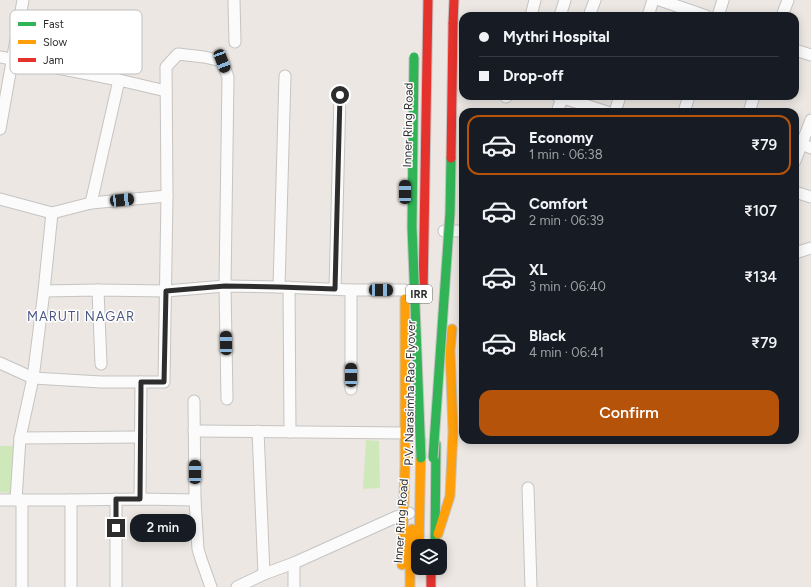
<!DOCTYPE html>
<html lang="en">
<head>
<meta charset="utf-8">
<style>
	:root { --surface:#171b24; --page:#242831; --text:#f1f3f6; --muted:#9ea1a6; --line:#363941; --accent:#b45309 }
	body { margin:0; font-family:Figtree,sans-serif; background:var(--page); color:var(--text); height:100vh; display:flex; flex-direction:column; font-size:15px; white-space:nowrap }
	* { box-sizing:border-box; margin:0 }
	p { font-size:13px; color:var(--muted) }
	.icon { flex:none; width:22px; height:22px; fill:none; stroke:currentColor; stroke-width:2; stroke-linecap:round; stroke-linejoin:round }
	.map { position:relative; flex:1; overflow:hidden }
	.drawer { position:absolute; left:459px; top:108px; width:340px; height:336px; display:flex; flex-direction:column; background:var(--surface); border-radius:12px; box-shadow:0 2px 10px #0003 }
	.drawer>* { flex:none }
	.banner { position:absolute; left:459px; top:12px; width:340px; height:88px; border-radius:12px; box-shadow:0 2px 10px #0003; display:grid; align-content:center; height:88px; padding:0 20px; background:var(--surface) }
	.fabs { position:absolute; left:411px; top:539px; display:grid; gap:8px }
	.fabs a { display:grid; place-items:center; width:36px; height:36px; border-radius:8px; background:var(--surface); box-shadow:0 2px 10px #0003; font-size:20px }
	.end { position:absolute; width:18px; height:18px; margin:-9px; border:5px solid #2d2d2d; background:#fff; box-shadow:0 0 0 2px #fff }
	.from { border-radius:50% }
	.bubble { position:absolute; height:28px; border-radius:12px; background:var(--surface); box-shadow:0 2px 10px #0003; font-size:13px; font-weight:600; line-height:28px; text-align:center }
	.car { position:absolute; width:12px; height:24px; margin:-12px -6px; border-radius:5px; box-shadow:0 0 3px 1px #0007; background:linear-gradient(#222 24%,#8ab4d8 0 40%,#222 0 76%,#8ab4d8 0 86%,#222 0) }
	.banner b { display:flex; align-items:center; gap:14px; height:38px; font-size:15px }
	.banner b+b { border-top:1px solid var(--line) }
	.banner i { width:10px; height:10px; background:var(--text) }
	ul { padding:7px 0 0; list-style:none }
	li { display:flex; align-items:center; gap:12px; height:60px; margin:0 8px 6px; padding:0 12px; border:2px solid transparent; border-radius:12px }
	li div { flex:1 }
	li b { display:block; font-size:15px }
	li em { font-style:normal; font-weight:600 }
	li.on { border-color:var(--accent) }
	li>.icon { width:36px; height:36px; stroke-width:1.5 }
	.cta { display:flex; gap:8px; margin-top:auto; padding:8px 20px }
	.cta a { flex:1; height:46px; border-radius:12px; background:var(--accent); color:#fff; font-size:16px; font-weight:600; line-height:46px; text-align:center }
	.map>svg:first-child { display:block }
</style>
</head>
<body>
<div class="map">
<svg width="811" height="587" viewBox="0 0 811 587">
	<rect width="100%" height="100%" fill="#ece7e2"/>
	<!-- green -->
	<g fill="#cfe8ba">
		<polygon points="366,440 379,441 380,488 363,489"/>
		<polygon points="0,446 14,446 13,493 0,492"/>
	</g>
	<g fill="none" stroke-linecap="round" stroke-linejoin="round">
		<!-- street casing -->
		<g stroke="#c5c4c3" stroke-width="13">
			<g id="street">
				<polyline points="234,0 235,42"/>
				<polyline points="660,0 706,16"/>
				<polyline points="531,16 535,0"/>
				<polyline points="560,16 565,0"/>
				<polyline points="589,16 595,0"/>
				<polyline points="648,16 653,0"/>
				<polyline points="718,16 723,0"/>
				<polyline points="782,16 788,0"/>
				<polyline points="795,50 811,55"/>
				<polyline points="0,57 119,80 166,91"/>
				<polyline points="557,96 607,112"/>
				<polyline points="506,97 506,96"/>
				<polyline points="557,112 563,96"/>
				<polyline points="615,112 620,96"/>
				<polyline points="684,112 689,96"/>
				<polyline points="749,112 754,96"/>
				<polyline points="0,129 23,0"/>
				<polyline points="802,144 811,148"/>
				<polyline points="795,161 811,120"/>
				<polyline points="795,192 811,197"/>
				<polyline points="0,199 52,213 91,203 167,196"/>
				<polyline points="91,203 119,80"/>
				<polyline points="444,231 463,231"/>
				<polyline points="795,253 811,248"/>
				<polyline points="279,287 285,76"/>
				<polyline points="289,287 290,432"/>
				<polyline points="335,289 340,95"/>
				<polyline points="98,290 101,364"/>
				<polyline points="44,291 98,290 166,291 225,286 279,287 351,290 405,290"/>
				<polyline points="0,363 33,378 101,382 164,382 167,196 166,67 178,54 204,57 222,61 228,77 225,286 227,399"/>
				<polyline points="351,389 351,290"/>
				<polyline points="194,401 195,500 198,549 201,559 211,587"/>
				<polyline points="194,431 405,433"/>
				<polyline points="258,431 264,574"/>
				<polyline points="20,438 141,437"/>
				<polyline points="528,488 531,587"/>
				<polyline points="116,499 116,587"/>
				<polyline points="140,499 141,382"/>
				<polyline points="0,500 71,500 140,499 195,500"/>
				<polyline points="16,500 20,438 33,378 44,291 52,213"/>
				<polyline points="22,587 22,500"/>
				<polyline points="71,587 71,500"/>
				<polyline points="237,587 264,574 294,563 396,517 409,513"/>
				<polyline points="294,587 294,563"/>
			</g>
		</g>
		<!-- fast casing -->
		<g stroke="#c5c4c3" stroke-width="11">
			<polyline id="fast" points="435,546 436,444"/>
		</g>
		<!-- slow casing -->
		<g stroke="#c5c4c3" stroke-width="11">
			<g id="slow">
				<polyline points="438,534 450,496 453,432 450,350 452,329"/>
				<polyline points="419,546 421,440"/>
				<polyline points="402,565 405,465 405,299"/>
				<polyline points="410,587 410,564 412,529"/>
			</g>
		</g>
		<!-- jam casing -->
		<g stroke="#c5c4c3" stroke-width="11">
			<g id="jam">
				<polyline points="453,24 454,0"/>
				<polyline points="423,296 428,0"/>
				<polyline points="431,568 431,587"/>
			</g>
		</g>
		<!-- street -->
		<use href="#street" stroke="#fcfbfb" stroke-width="11"/>
		<!-- fast -->
		<use href="#fast" stroke="#30b455" stroke-width="9"/>
		<!-- slow -->
		<use href="#slow" stroke="#ff9f0a" stroke-width="9"/>
		<!-- jam -->
		<use href="#jam" stroke="#e5322d" stroke-width="9"/>
		<!-- fast-bridge casing -->
		<g stroke="#c6c4c3" stroke-width="11" stroke-linecap="butt">
			<g id="fast-bridge">
				<polyline points="414,57 412,227 421,458"/>
				<polyline points="433,458 450,213 451,158"/>
			</g>
		</g>
		<!-- jam-bridge casing -->
		<g stroke="#c6c4c3" stroke-width="11" stroke-linecap="butt">
			<polyline id="jam-bridge" points="451,158 453,24"/>
		</g>
		<!-- fast-bridge -->
		<use href="#fast-bridge" stroke="#30b455" stroke-width="9"/>
		<!-- jam-bridge -->
		<use href="#jam-bridge" stroke="#e5322d" stroke-width="9"/>
	</g>
	<g fill="none" stroke-linecap="round" stroke-linejoin="round">
		<!-- route -->
		<polyline stroke="#2d2d2d" stroke-width="5" points="116,528 116,499 140,499 141,382 164,382 166,291 225,286 279,287 335,289 340,95"/>
	</g>
	<g text-anchor="middle" dominant-baseline="central" stroke-width="3" stroke-linejoin="round" paint-order="stroke">
		<!-- shield labels -->
		<rect fill="#fff" stroke="#6c6c6c" stroke-width="1" x="406" y="285" width="26" height="18" rx="3"/>
		<g font-size="11" font-weight="bold" fill="#2d2d2d">
			<text x="419" y="294">IRR</text>
		</g>
		<!-- street labels -->
		<g font-size="12" fill="#2d2d2d" stroke="#fff">
			<text transform="translate(408 125) rotate(-89)">Inner Ring Road</text>
			<text transform="translate(410 393) rotate(-89)">P.V. Narasimha Rao Flyover</text>
			<text transform="translate(401 521) rotate(-86)">Inner Ring Road</text>
		</g>
		<!-- neighbourhood labels -->
		<g font-size="13" letter-spacing="1" fill="#4a5782" stroke="#fff">
			<text x="81" y="316">MARUTI NAGAR</text>
		</g>
	</g>
	<!-- legend -->
	<rect x="10" y="10" width="132" height="64" rx="6" fill="#fff" stroke="#c0c0c0" stroke-width="1"/>
	<rect x="18" y="22" width="18" height="4" fill="#30b455"/>
	<rect x="18" y="40" width="18" height="4" fill="#ff9f0a"/>
	<rect x="18" y="58" width="18" height="4" fill="#e5322d"/>
	<g font-size="11" fill="#2d2d2d">
		<text x="43" y="28">Fast</text>
		<text x="43" y="46">Slow</text>
		<text x="43" y="64">Jam</text>
	</g>
</svg>
<div class="fabs">
<a><svg class="icon" aria-label="layers" viewBox="0 0 24 24"><path d="M12 4l9 5-9 5-9-5zM3 14l9 5 9-5"/></svg></a>
</div>
<i class="end from" style="left:340px;top:95px"></i>
<i class="end" style="left:116px;top:528px"></i>
<div class="bubble" style="left:130px;top:514px;width:66px">2 min</div>
<i class="car" style="left:222px;top:61px;rotate:159deg"></i>
<i class="car" style="left:405px;top:192px;rotate:0deg"></i>
<i class="car" style="left:122px;top:200px;rotate:84deg"></i>
<i class="car" style="left:381px;top:290px;rotate:91deg"></i>
<i class="car" style="left:226px;top:343px;rotate:359deg"></i>
<i class="car" style="left:351px;top:375px;rotate:0deg"></i>
<i class="car" style="left:195px;top:472px;rotate:0deg"></i>
<div class="banner">
<b><i class="from"></i>Mythri Hospital</b>
<b><i></i>Drop-off</b>
</div>
<section class="drawer">
<ul>
<li class="on"><svg class="icon" aria-label="car" viewBox="0 0 24 24"><path d="M5 17H2v-5l4-1 3-4h7l3 4 3 1v5h-3M9 17h6M6 11h13"/><circle cx="7" cy="17" r="2"/><circle cx="17" cy="17" r="2"/></svg><div><b>Economy</b><p>1 min · 06:38</p></div><em>₹79</em></li>
<li><svg class="icon" aria-label="car" viewBox="0 0 24 24"><path d="M5 17H2v-5l4-1 3-4h7l3 4 3 1v5h-3M9 17h6M6 11h13"/><circle cx="7" cy="17" r="2"/><circle cx="17" cy="17" r="2"/></svg><div><b>Comfort</b><p>2 min · 06:39</p></div><em>₹107</em></li>
<li><svg class="icon" aria-label="car" viewBox="0 0 24 24"><path d="M5 17H2v-5l4-1 3-4h7l3 4 3 1v5h-3M9 17h6M6 11h13"/><circle cx="7" cy="17" r="2"/><circle cx="17" cy="17" r="2"/></svg><div><b>XL</b><p>3 min · 06:40</p></div><em>₹134</em></li>
<li><svg class="icon" aria-label="car" viewBox="0 0 24 24"><path d="M5 17H2v-5l4-1 3-4h7l3 4 3 1v5h-3M9 17h6M6 11h13"/><circle cx="7" cy="17" r="2"/><circle cx="17" cy="17" r="2"/></svg><div><b>Black</b><p>4 min · 06:41</p></div><em>₹79</em></li>
</ul>
<div class="cta"><a>Confirm</a></div>
</section>
</div>
</body>
</html>
